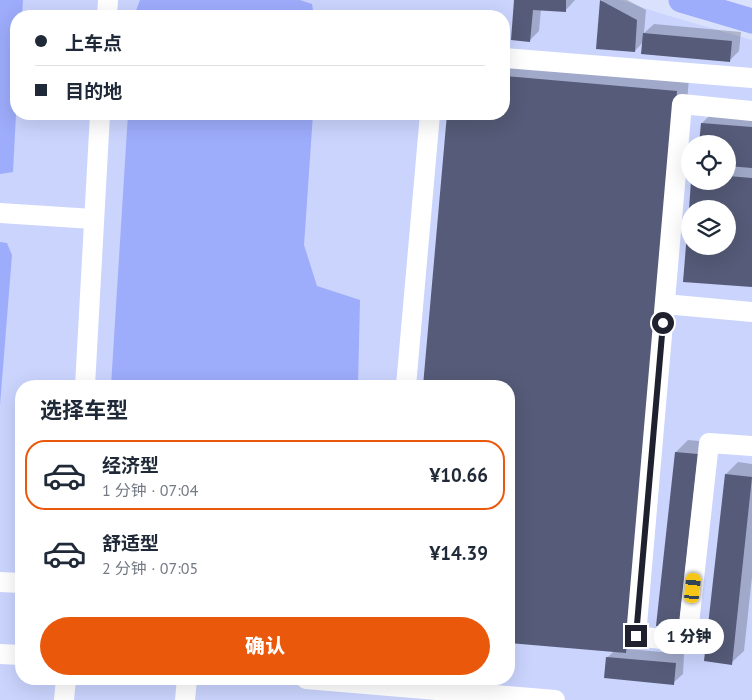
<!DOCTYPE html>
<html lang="zh">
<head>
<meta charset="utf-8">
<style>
	:root { --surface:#fff; --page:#f2f2f3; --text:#1f2937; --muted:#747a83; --line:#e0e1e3; --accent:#ea580c }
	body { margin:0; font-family:"PT Sans","Noto Sans SC",sans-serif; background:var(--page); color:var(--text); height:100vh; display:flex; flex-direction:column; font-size:19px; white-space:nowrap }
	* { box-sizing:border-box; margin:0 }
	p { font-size:16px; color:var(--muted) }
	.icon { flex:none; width:28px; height:28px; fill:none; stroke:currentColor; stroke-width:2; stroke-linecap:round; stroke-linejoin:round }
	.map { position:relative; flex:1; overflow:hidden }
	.drawer { position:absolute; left:15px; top:380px; width:500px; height:305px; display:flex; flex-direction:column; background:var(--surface); border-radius:20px; box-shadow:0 5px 20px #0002 }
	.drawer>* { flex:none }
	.top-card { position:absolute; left:10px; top:10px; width:500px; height:110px; border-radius:20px; box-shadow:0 5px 20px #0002; display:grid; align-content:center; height:110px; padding:0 25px; background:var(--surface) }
	.buttons { position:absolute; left:681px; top:135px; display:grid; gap:10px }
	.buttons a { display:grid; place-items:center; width:55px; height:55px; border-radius:50%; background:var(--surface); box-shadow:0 5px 20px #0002; font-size:25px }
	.end { position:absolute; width:22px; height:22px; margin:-11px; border:6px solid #1f222e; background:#fff; box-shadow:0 0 0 2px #fff }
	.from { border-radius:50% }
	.bubble { position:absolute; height:35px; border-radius:18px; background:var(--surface); box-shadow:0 5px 20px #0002; font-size:16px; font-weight:800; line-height:35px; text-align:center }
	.car { position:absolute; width:15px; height:30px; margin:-15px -8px; border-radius:6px; box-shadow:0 0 4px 1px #0007; background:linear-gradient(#f5c518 24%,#345 0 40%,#f5c518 0 76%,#345 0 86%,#f5c518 0) }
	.top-card b { display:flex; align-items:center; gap:18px; height:48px; font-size:19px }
	.top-card b+b { border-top:1px solid var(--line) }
	.top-card i { width:12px; height:12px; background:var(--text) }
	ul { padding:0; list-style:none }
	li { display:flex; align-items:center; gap:15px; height:70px; margin:0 10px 8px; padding:0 15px; border:2px solid transparent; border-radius:20px }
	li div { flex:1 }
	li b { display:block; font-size:19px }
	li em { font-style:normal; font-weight:800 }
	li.on { border-color:var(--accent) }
	li>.icon { width:45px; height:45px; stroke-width:1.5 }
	h2 { padding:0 25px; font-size:22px; line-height:60px }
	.primary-button { display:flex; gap:10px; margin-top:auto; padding:10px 25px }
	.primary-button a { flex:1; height:58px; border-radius:30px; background:var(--accent); color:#fff; font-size:20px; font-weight:800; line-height:58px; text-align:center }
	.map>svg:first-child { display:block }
</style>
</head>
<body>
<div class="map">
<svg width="752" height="700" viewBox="0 0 752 700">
	<rect width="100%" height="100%" fill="#dae1fd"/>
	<!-- built -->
	<path fill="#cad4fd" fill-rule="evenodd" d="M 0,0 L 621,0 L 659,13 L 752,40 L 752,700 L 0,700 ZM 16,16 L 504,16 L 504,114 L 16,114 ZM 690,144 L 728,144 L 728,181 L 690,181 ZM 690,209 L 728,209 L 728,246 L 690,246 ZM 21,386 L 509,386 L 509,679 L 21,679 Z"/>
	<!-- water -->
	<g fill="#9dacfb">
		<polygon points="0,0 23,0 22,16 16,16 16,114 13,172 0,174"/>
		<polygon points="140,0 300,0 312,4 314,16 134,16"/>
		<polygon points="128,114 313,114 304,245 317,286 360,300 358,386 111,386"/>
		<polygon points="0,242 7,243 12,255 0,405"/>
	</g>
	<!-- shadow -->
	<g fill="#0003" fill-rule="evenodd">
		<polygon points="515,0 575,0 565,11 541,9 539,31 530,40"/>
		<polygon points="602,0 627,0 646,10 644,33 654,24 741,32 739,51 730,60 644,41 635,51 597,48"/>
		<polygon points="504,62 689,79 638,640 628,649 684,654 683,674 673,683 607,658 614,651 509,641 509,386 424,386 448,114 504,114"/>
		<path d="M 711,114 L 752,117 L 752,286 L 684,281 L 692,181 L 728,181 L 728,144 L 702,123 ZM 690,209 L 728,209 L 728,246 L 690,246 Z"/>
		<polygon points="688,440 710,442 691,615 676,452"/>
		<polygon points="738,462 752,464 752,577 744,651 731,663 726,474"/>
	</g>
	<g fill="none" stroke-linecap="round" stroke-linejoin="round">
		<!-- river -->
		<polyline stroke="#9dacfb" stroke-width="25" points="681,0 752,21"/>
	</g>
	<!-- building -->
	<g fill="#555b78">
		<polygon points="514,0 566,0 566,12 533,10 530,42 511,40"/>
		<polygon points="600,0 637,20 635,52 596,49"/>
		<polygon points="643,33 732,41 730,62 641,54"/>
		<polygon points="504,76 677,91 626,653 509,643 509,386 423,386 447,114 504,114"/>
		<polygon points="701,123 752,127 752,168 728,166 728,144 699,144"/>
		<polygon points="728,176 752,178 752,287 683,282 689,209 690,246 728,246 728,209 689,209 691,181 728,181"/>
		<polygon points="675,452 698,454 679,628 656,626"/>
		<polygon points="725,474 752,477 732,665 704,661"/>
		<polygon points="606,657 676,663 674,685 604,678"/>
	</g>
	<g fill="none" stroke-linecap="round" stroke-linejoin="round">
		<!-- minor -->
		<g stroke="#fff" stroke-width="20">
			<polyline points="107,16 108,0"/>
			<polyline points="504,58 752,78"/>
			<polyline points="752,111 682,104 636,636 687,642 709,443 752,446"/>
			<polyline points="0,213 93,219"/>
			<polyline points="665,304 752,312"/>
			<polyline points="85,386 100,114"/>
			<polyline points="406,386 430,114"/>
			<polyline points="0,582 21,583"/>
			<polyline points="0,654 21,655"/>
			<polyline points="306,679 555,700"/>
			<polyline points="64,700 66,679"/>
			<polyline points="185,700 187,679"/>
		</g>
	</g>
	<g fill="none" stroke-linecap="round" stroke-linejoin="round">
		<!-- route -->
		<polyline stroke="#1f222e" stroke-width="6" points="636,636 663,323"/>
	</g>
</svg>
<div class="buttons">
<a><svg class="icon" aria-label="locate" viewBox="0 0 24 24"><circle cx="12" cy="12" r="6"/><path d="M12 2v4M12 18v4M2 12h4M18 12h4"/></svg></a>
<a><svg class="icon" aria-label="layers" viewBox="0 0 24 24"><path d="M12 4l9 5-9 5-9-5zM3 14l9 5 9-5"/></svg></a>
</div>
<i class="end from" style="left:663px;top:323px"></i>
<i class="end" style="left:636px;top:636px"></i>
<div class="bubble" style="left:654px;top:619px;width:70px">1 分钟</div>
<i class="car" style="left:693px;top:588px;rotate:6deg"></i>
<div class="top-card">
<b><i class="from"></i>上车点</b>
<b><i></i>目的地</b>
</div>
<section class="drawer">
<h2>选择车型</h2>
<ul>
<li class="on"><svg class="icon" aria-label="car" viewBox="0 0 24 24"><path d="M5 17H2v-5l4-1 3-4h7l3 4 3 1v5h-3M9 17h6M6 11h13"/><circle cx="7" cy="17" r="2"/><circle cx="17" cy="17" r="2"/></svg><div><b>经济型</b><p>1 分钟 · 07:04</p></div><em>¥10.66</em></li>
<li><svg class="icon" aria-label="car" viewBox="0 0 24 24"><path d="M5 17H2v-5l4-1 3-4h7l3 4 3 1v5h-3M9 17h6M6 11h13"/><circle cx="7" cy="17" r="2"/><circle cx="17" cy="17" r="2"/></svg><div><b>舒适型</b><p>2 分钟 · 07:05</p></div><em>¥14.39</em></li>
</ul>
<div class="primary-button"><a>确认</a></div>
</section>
</div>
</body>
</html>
